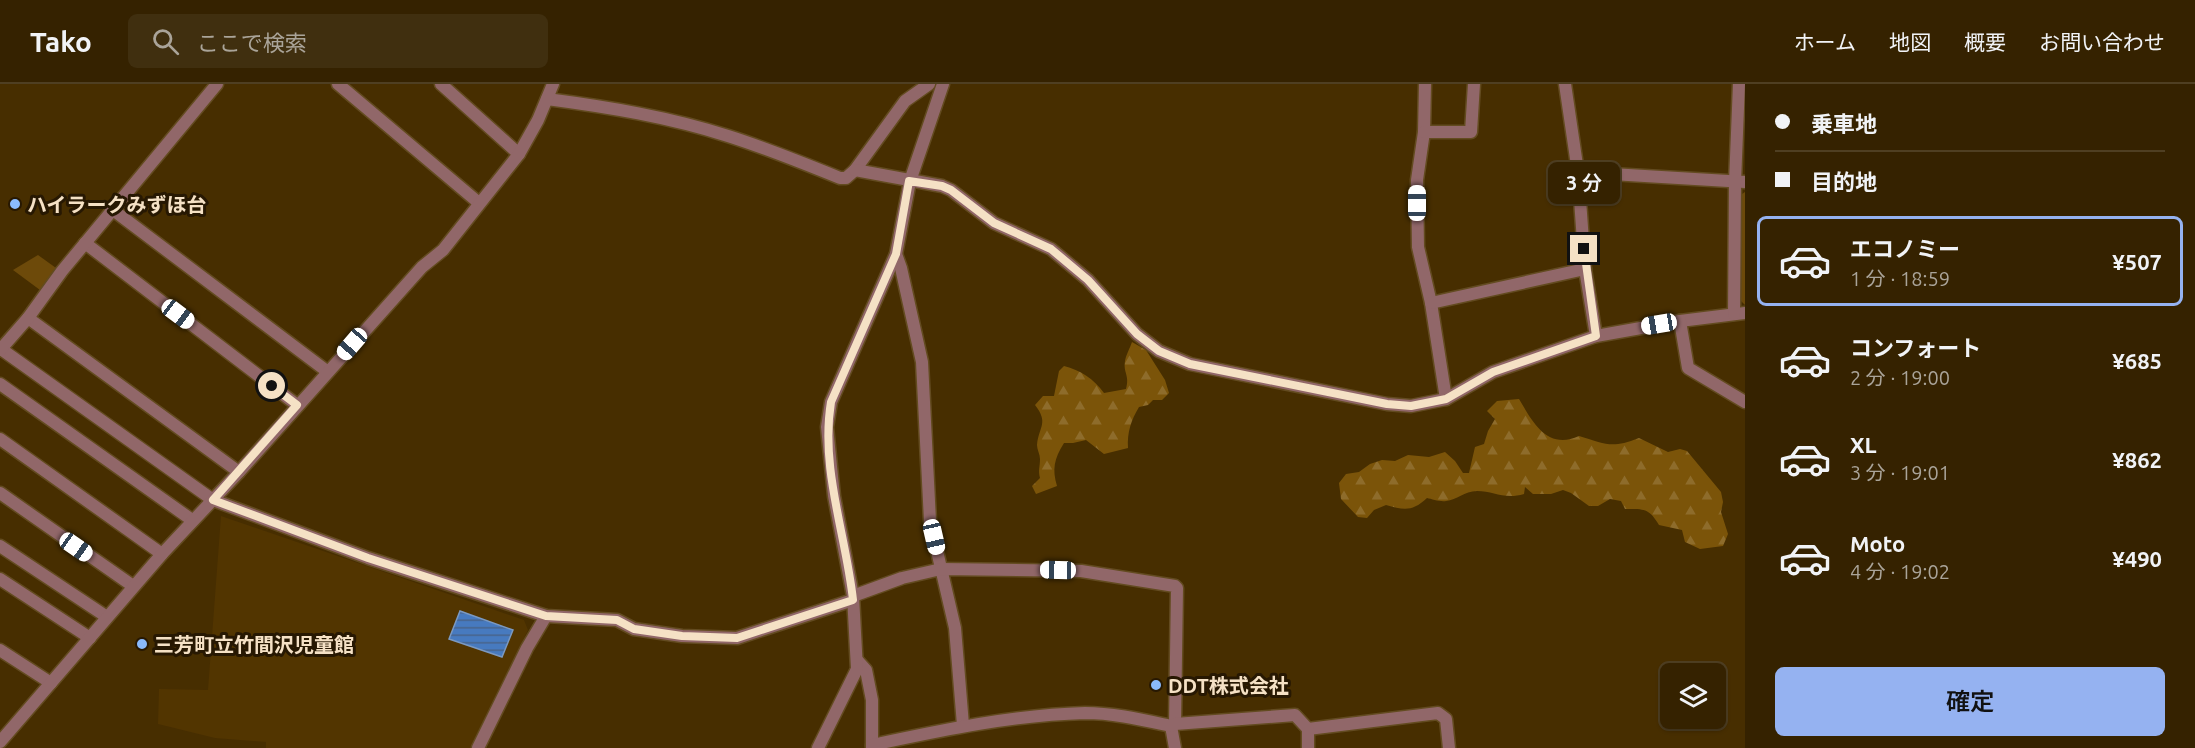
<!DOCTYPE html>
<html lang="ja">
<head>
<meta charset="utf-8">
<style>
	:root { --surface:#352200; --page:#402f0f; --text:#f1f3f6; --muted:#aaa499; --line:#4f3f22; --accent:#95b2f1 }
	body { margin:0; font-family:Ubuntu,"Noto Sans JP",sans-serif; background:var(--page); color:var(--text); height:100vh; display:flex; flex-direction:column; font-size:22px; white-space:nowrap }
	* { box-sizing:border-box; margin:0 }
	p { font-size:20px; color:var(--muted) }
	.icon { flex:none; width:33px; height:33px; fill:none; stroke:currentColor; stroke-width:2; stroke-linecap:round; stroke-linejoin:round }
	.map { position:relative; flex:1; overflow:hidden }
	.sheet { display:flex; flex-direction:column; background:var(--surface); width:450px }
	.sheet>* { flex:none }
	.guide { display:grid; align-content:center; height:132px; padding:0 30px; background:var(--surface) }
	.buttons { position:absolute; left:1660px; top:579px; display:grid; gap:12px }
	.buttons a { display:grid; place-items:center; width:66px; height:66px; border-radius:9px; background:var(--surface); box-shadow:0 2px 4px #0004,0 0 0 2px var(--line); font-size:30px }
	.end { position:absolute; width:27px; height:27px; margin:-14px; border:8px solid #f5e1c5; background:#111; box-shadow:0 0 0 3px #111 }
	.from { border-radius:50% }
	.bubble { position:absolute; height:42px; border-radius:9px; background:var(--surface); box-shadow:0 2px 4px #0004,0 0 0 2px var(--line); font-size:20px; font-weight:600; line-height:42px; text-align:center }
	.car { position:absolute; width:18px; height:36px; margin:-18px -9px; border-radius:8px; box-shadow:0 0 4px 2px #0007; background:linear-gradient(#fff 24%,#345 0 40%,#fff 0 76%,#345 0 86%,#fff 0) }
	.guide b { display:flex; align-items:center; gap:21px; height:57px; font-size:22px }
	.guide b+b { border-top:2px solid var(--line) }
	.guide i { width:15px; height:15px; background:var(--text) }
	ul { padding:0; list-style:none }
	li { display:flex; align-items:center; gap:18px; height:90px; margin:0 12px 9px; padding:0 18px; border:3px solid transparent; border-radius:9px }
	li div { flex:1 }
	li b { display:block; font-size:22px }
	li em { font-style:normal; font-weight:600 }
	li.active { border-color:var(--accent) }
	li>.icon { width:54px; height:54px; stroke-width:1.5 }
	.action { display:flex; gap:12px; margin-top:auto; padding:12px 30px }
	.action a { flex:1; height:69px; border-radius:9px; background:var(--accent); color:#111; font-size:24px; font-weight:600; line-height:69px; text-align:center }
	header { display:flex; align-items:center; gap:36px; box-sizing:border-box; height:84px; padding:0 30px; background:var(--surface); border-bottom:2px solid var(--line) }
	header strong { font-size:28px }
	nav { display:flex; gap:33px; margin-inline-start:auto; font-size:21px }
	.search { width:420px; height:54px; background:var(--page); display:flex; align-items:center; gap:15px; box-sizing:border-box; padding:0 21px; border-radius:9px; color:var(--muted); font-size:22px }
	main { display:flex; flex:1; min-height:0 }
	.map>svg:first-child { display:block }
</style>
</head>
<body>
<header>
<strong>Tako</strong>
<div class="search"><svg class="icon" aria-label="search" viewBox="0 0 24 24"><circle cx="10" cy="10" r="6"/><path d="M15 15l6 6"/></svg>ここで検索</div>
<nav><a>ホーム</a><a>地図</a><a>概要</a><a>お問い合わせ</a></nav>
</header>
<main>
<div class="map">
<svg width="1745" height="664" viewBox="0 0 1745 664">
	<defs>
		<pattern id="forest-firs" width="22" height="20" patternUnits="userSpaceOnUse" patternTransform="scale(1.5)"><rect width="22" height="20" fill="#7b5409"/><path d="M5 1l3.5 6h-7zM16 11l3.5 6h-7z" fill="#8e6c2b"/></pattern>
		<pattern id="water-rules" width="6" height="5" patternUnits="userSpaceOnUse" patternTransform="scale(1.5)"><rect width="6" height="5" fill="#477abf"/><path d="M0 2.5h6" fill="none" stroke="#48648a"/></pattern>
	</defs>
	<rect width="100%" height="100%" fill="#472e00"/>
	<!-- built -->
	<polygon fill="#523500" points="221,432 524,536 528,546 470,664 266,664 266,658 215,654 158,640 159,605 208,606"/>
	<!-- forest -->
	<g fill="url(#forest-firs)">
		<path d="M 1132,258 L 1146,266 L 1165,296 L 1169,309 L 1162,316 L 1153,316 L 1148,321 L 1139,323 C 1131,336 1127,349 1128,364 L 1104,370 L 1086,356 L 1073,359 L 1064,359 C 1054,375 1052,385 1057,402 L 1036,410 L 1032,402 L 1040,394 C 1038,386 1040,383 1040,375 C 1040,370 1037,366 1037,361 C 1039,342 1049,339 1035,321 L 1043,312 L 1054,312 L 1059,287 L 1064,282 C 1080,286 1094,295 1104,309 L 1126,305 C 1130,291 1123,289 1125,277 C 1126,271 1130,264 1132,258 Z"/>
		<path d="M 1519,315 C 1532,337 1547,367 1579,352 C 1606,360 1611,365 1639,354 L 1668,368 L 1680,365 L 1687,367 L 1721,408 L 1723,418 L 1721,428 L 1728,450 L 1723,462 L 1700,465 L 1685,458 L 1682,446 L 1659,441 C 1649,424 1644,425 1625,425 L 1621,417 L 1610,415 L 1598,422 L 1589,422 L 1571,409 L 1563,406 L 1551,410 L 1533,410 L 1525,403 L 1524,410 C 1504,416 1494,407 1477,407 C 1464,407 1457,416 1446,417 C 1440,418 1432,415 1427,414 C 1412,428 1404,426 1386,421 L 1374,426 L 1367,434 L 1358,433 L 1341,415 L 1339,399 L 1346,390 L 1359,388 L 1370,380 L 1382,376 L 1395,377 L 1408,371 L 1429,373 L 1445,368 L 1455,377 L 1463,389 L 1469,389 L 1475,363 L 1484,360 L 1488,347 L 1495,335 L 1487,327 L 1497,317 Z"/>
	</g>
	<!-- park -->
	<g fill="#6d4a0a">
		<polygon points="1745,108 1745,221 1741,217 1742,110"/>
		<polygon points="38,171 56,184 40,206 13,186"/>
	</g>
	<!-- water -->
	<polygon fill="url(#water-rules)" stroke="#7b99c1" stroke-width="1.5" points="460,527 513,546 502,573 449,555"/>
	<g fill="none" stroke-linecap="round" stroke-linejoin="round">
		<!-- minor casing -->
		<g stroke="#634b20" stroke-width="15">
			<g id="minor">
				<polyline points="338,0 479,119"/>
				<polyline points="441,0 519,70"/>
				<polyline points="1425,0 1424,48 1417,96 1418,163 1431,219 1446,315"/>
				<polyline points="1565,0 1578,88 1585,185 1596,252"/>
				<path d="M 547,15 C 608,23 669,33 728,52 C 766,64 803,79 840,94 L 846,94 L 855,86 L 905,17 L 929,0"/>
				<polyline points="1424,48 1471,48 1474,0"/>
				<polyline points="855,86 942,102 951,106 994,139 1051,165 1088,196 1137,250 1159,267 1190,280 1387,320 1411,322 1446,315 1493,288 1596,252 1680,237 1745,229"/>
				<polyline points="1578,88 1745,98"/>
				<polyline points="113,126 328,288"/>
				<polyline points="85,159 297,321"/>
				<polyline points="896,170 901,184 922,278 930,437 955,544 963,641"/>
				<polyline points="1431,219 1585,185"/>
				<polyline points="1734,230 1735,98 1739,0"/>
				<polyline points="28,234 239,388"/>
				<polyline points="1680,237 1688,284 1745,318"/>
				<polyline points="1,265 213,416 368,474 546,532 617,536 634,545 682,552 737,554 853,516"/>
				<polyline points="0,266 28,234 62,187 217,0"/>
				<polyline points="0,300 192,436"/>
				<polyline points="0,355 162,470"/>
				<polyline points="0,409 133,502"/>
				<polyline points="0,462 107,533"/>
				<polyline points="0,495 90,554"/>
				<polyline points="853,512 902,494 941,485 1081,487 1175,502 1177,504 1175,640"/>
				<polyline points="0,566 51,599"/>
				<polyline points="857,576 866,586 872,616 872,661"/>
				<polyline points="1171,642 1175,664"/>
				<polyline points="1308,645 1438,629 1446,635 1449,664"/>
				<polyline points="0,658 162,470 239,388 422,183 443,166 519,70 538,36 553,0"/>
				<polyline points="478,664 527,564 546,532"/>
				<path d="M 872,664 L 872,661 C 942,646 1013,631 1085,629 C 1114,629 1143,636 1171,642 L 1175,640 L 1295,631 L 1308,645 L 1308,664"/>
			</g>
		</g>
		<!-- tertiary casing -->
		<g stroke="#634b20" stroke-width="15">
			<polyline id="tertiary" points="818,664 857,585 853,512 834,412 827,343 831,318 896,170 910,97 943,0"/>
		</g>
		<!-- minor -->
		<use href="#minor" stroke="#916769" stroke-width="12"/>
		<!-- tertiary -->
		<use href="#tertiary" stroke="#916769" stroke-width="12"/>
	</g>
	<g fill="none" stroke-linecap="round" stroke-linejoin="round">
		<!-- route -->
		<path stroke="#f5e1c5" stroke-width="8" d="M 272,302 L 297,321 L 213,416 L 368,474 L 546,532 L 617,536 L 634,545 L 682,552 L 737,554 L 853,516 C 846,451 820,384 831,318 L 896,170 L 909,97 L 942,102 L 951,106 L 994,139 L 1051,165 L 1088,196 L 1137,250 L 1159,267 L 1190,280 L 1387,320 L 1411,322 L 1446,315 L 1493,288 L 1596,252 L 1584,165"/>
	</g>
	<!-- markers -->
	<g fill="#8abafc" stroke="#271802" stroke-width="2">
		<circle cx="15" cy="120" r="6"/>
		<circle cx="142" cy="560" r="6"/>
		<circle cx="1156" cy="601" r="6"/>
	</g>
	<g text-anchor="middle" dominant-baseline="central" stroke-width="6" stroke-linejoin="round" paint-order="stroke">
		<!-- poi labels -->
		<g font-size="20" font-weight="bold" fill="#f5e1c5" stroke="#271802" text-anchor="start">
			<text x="27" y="120">ハイラークみずほ台</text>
			<text x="154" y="560">三芳町立竹間沢児童館</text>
			<text x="1168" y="601">DDT株式会社</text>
		</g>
	</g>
</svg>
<div class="buttons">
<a><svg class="icon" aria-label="layers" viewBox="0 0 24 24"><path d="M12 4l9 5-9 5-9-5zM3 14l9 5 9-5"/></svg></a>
</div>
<i class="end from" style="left:272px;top:302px"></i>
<i class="end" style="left:1584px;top:165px"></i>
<div class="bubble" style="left:1548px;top:78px;width:72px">3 分</div>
<i class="car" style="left:1417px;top:119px;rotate:0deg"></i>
<i class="car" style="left:178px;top:230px;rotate:127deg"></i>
<i class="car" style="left:1659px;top:240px;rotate:260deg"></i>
<i class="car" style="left:352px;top:260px;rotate:221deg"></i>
<i class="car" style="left:934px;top:453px;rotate:167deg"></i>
<i class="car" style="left:76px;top:463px;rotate:125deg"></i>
<i class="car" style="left:1058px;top:486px;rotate:271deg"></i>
</div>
<section class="sheet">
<div class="guide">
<b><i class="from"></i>乗車地</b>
<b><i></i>目的地</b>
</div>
<ul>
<li class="active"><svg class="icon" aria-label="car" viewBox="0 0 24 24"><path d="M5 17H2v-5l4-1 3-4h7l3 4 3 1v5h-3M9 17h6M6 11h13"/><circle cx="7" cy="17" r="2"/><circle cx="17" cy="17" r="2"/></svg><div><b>エコノミー</b><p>1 分 · 18:59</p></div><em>¥507</em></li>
<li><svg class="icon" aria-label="car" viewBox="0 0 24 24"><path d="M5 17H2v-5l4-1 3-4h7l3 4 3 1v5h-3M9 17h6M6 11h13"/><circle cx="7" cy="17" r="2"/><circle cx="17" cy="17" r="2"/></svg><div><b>コンフォート</b><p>2 分 · 19:00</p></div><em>¥685</em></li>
<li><svg class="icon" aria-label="car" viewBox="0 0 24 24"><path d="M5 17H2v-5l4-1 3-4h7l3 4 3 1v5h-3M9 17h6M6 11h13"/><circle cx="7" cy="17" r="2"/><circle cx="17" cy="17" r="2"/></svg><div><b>XL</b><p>3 分 · 19:01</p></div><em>¥862</em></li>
<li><svg class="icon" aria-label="car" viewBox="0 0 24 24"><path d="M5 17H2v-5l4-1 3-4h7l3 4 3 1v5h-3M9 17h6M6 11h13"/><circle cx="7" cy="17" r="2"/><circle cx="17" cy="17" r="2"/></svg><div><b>Moto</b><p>4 分 · 19:02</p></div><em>¥490</em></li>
</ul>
<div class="action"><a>確定</a></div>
</section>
</main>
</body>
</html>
